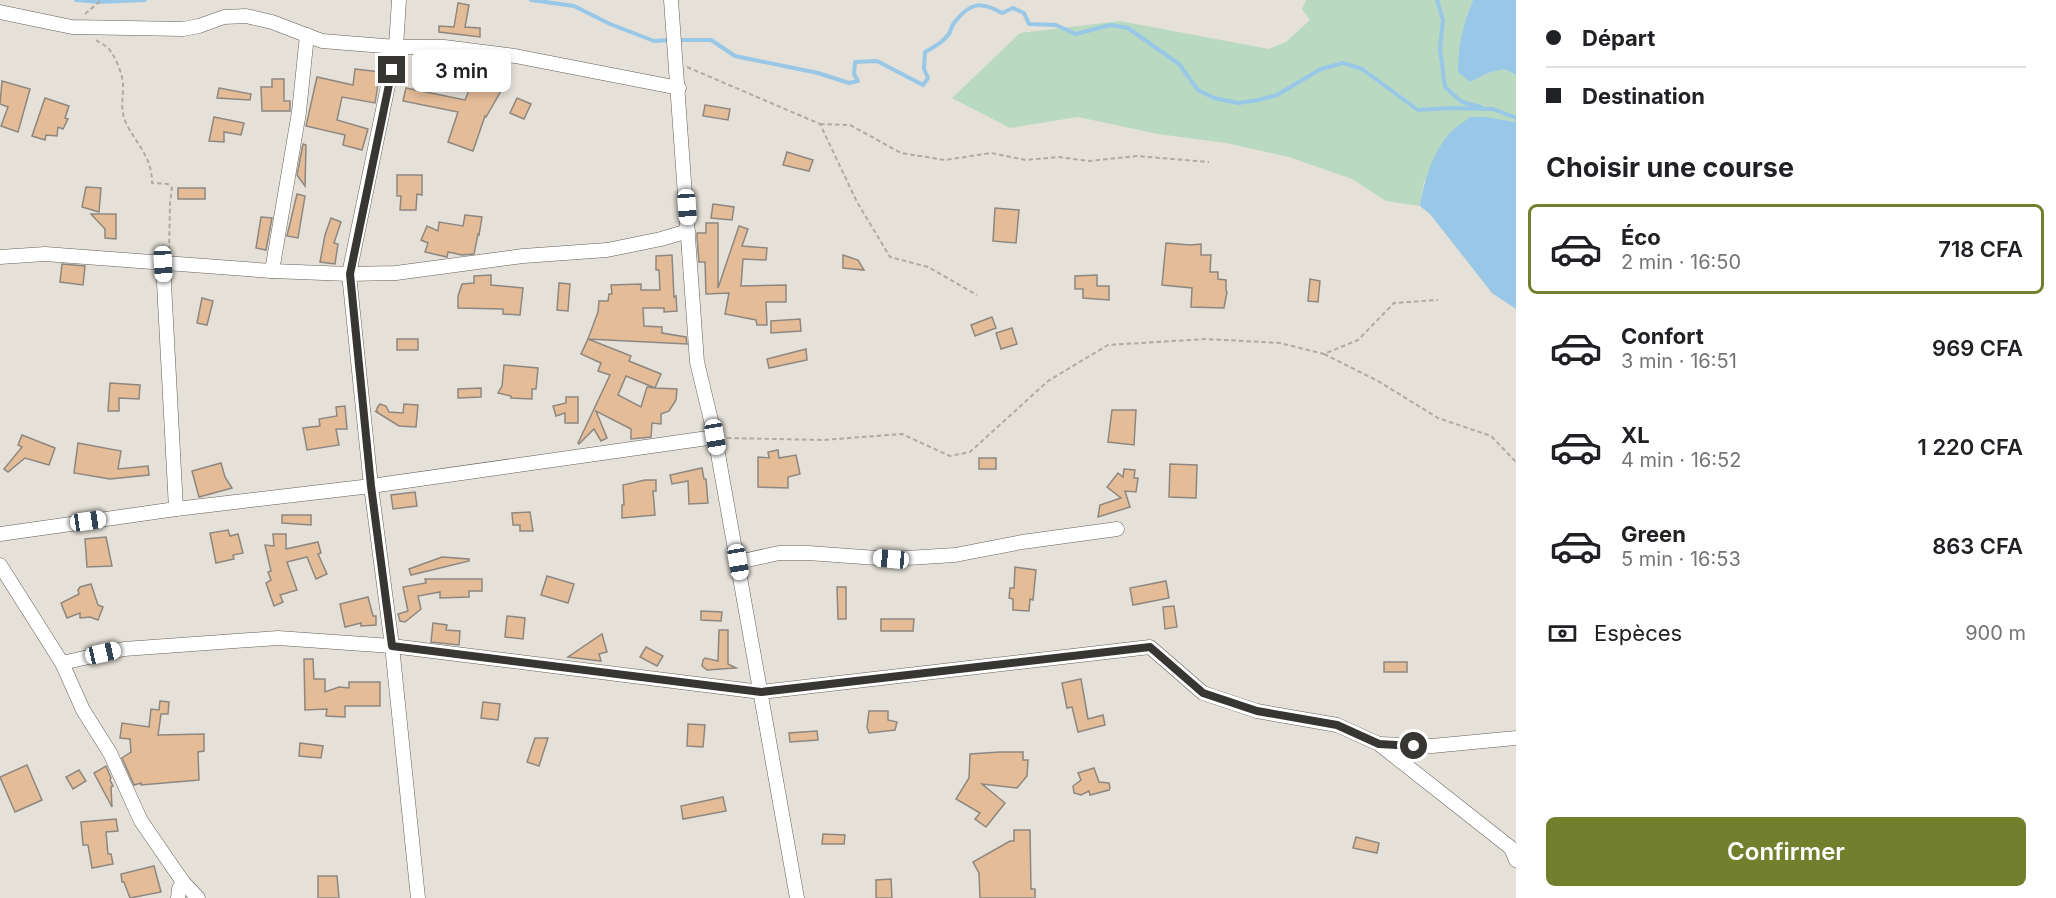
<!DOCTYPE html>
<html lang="fr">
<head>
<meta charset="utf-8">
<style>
	:root { --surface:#fff; --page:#f2f2f2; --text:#202124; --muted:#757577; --line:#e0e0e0; --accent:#72802e }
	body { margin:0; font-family:Inter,sans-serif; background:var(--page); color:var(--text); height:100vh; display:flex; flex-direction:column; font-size:22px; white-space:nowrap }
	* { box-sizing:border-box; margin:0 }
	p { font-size:20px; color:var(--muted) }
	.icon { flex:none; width:33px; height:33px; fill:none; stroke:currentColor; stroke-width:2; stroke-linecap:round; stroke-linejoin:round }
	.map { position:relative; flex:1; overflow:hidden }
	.drawer { display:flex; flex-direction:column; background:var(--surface); width:540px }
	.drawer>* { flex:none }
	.guide { display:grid; align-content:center; height:132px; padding:0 30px; background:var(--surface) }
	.end { position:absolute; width:27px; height:27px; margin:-14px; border:8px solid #373632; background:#fff; box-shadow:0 0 0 3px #fff }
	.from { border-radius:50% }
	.bubble { position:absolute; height:42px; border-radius:9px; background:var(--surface); box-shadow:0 3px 9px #0003; font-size:20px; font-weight:600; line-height:42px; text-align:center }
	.car { position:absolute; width:18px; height:36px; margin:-18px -9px; border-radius:8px; box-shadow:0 0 4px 2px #0007; background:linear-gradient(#fff 24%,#345 0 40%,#fff 0 76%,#345 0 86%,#fff 0) }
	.guide b { display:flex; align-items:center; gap:21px; height:57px; font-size:22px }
	.guide b+b { border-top:2px solid var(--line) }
	.guide i { width:15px; height:15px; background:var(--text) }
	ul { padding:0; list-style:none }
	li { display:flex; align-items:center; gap:18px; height:90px; margin:0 12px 9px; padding:0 18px; border:3px solid transparent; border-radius:9px }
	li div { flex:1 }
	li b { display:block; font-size:22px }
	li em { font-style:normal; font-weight:600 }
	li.active { border-color:var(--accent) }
	li>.icon { width:54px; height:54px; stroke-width:1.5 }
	h2 { padding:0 30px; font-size:27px; line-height:72px }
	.pay { display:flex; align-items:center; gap:15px; height:66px; padding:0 30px; font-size:22px }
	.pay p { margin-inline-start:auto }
	.primary-button { display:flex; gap:12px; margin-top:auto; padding:12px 30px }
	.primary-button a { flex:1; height:69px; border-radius:9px; background:var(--accent); color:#fff; font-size:24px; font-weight:600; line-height:69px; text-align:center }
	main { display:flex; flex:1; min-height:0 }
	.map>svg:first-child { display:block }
</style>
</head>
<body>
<main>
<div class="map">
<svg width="1516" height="898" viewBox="0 0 1516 898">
	<rect width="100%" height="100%" fill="#e5e1d8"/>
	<!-- green -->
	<polygon fill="#b9d9c1" points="1306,0 1473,0 1467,15 1470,82 1488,73 1504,69 1516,75 1516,122 1486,117 1424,181 1420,206 1386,201 1352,179 1289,157 1226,143 1158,134 1078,117 1010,128 952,98 1020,33 1120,21 1269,49 1286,42 1310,20 1302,9"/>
	<!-- water -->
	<g fill="#99c7e7">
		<path d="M 1473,0 L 1516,0 L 1516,75 L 1504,69 L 1488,73 L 1470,82 L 1458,72 C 1458,46 1463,24 1473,0 Z"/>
		<path d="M 1470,117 L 1486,117 L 1516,122 L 1516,309 L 1492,293 L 1430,214 L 1420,206 C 1424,181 1433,151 1451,132 C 1457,126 1464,122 1470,117 Z"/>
	</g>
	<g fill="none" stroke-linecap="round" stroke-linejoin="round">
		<!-- stream -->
		<g stroke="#99c7e7" stroke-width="4">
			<polyline points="76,0 99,2 145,0"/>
			<polyline points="531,0 574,6 610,24 654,41 670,40"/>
			<polyline points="1437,0 1443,20 1440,49 1445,87 1462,102 1481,107"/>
			<path d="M 677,40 L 711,40 L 735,56 L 818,73 L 849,83 L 858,81 L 854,74 L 855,62 L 877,61 L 923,85 L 928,78 L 924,69 L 925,52 C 933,48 942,43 948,35 C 951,32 951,26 954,23 C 970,2 980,1 1002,13 L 1013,8 L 1024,13 L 1029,24 L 1056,25 L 1076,34 L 1110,25 L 1128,28 L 1179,64 L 1198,90 L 1214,98 L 1238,103 L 1259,100 L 1277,95 L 1321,69 L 1343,63 L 1362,69 L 1418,110 L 1450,108 L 1493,109 L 1516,118"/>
		</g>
	</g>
	<!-- building -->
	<g fill="#e4bc98" stroke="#8e8780" stroke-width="1.5" fill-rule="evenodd">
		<polygon points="458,3 469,5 465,27 480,28 480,37 439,32 439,26 454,27"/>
		<polygon points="481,61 497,65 492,77 505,84 486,117 485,116 473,151 448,142 458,112 403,101 406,88 465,100"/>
		<polygon points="355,69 380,72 375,103 342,97 337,120 368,129 362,150 343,145 345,135 306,126 317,77 353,85"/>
		<polygon points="272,79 284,79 284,101 290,101 290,111 262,111 261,87 272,87"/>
		<polygon points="2,81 30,89 18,132 1,126 8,107 0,104"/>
		<polygon points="219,88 251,94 250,100 217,98"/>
		<polygon points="45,98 69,106 65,118 68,119 63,129 58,127 57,136 46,135 45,140 32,136"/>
		<polygon points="517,98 531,104 524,119 510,113"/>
		<polygon points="705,105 730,109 728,120 703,116"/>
		<polygon points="214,117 244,123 241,135 224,132 224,142 209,141"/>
		<polygon points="303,144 306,145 305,186 297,175"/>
		<polygon points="787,152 813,160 809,171 783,165"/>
		<polygon points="397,175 422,175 422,195 417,194 416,210 400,210 401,196 397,196"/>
		<polygon points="86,187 101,188 99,212 82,207"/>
		<rect x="178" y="188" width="27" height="11"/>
		<polygon points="297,194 305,196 298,238 287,236"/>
		<polygon points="713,204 734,207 732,220 711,218"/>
		<polygon points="995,208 1019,210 1016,243 993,241"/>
		<polygon points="91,214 116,214 116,239 105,238 105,229"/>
		<polygon points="465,215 482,217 479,235 478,234 474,254 462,255 448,252 447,257 425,252 428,243 421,240 427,226 438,231 439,222 463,226"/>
		<polygon points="261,217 272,218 266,250 256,248"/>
		<polygon points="331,218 341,222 334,243 338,244 335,264 320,262 325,235"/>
		<polygon points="706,223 718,223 718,288 739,226 748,229 742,246 767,248 766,260 743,259 741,286 786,285 786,302 766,302 767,325 757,325 756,320 725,314 729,293 706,294 705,262 699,262 697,237 697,233 706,233"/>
		<polygon points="1166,243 1190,245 1201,244 1201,255 1211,255 1210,272 1218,272 1218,279 1226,280 1226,291 1227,292 1224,308 1191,307 1192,288 1162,285"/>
		<polygon points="672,255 674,297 676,296 677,311 664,312 664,308 643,308 644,326 662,327 662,333 686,337 687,344 588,339 598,312 599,301 608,301 609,294 612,294 611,285 641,284 641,290 660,290 659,270 656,270 656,256"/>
		<polygon points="843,255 858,260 864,270 843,268"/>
		<polygon points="62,264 85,266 83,285 60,282"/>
		<polygon points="491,275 491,285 523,288 520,315 503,314 503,309 458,308 458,296 462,284 474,283 474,276"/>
		<polygon points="1097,275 1097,286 1109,286 1109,300 1083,298 1083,289 1075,289 1075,276"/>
		<polygon points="1310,279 1320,281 1318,302 1308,301"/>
		<polygon points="559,283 570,284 568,311 557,310"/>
		<polygon points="202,298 213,301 207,325 197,323"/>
		<polygon points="992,317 996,328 975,336 971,325"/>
		<polygon points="800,319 801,331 771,333 771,321"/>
		<polygon points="1012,328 1017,344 1001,349 996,333"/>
		<rect x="397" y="339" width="21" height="11"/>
		<path d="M 588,339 L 631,356 L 629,361 L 661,374 L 655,388 L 677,389 L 676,400 L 669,411 L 661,414 L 661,424 L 652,423 L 651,437 L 631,439 L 631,429 L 596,411 L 607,438 L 601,441 L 594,429 L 579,444 L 578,443 L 610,375 L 598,371 L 601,363 L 581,354 ZM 626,376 L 655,388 L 647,387 L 641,407 L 618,395 Z"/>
		<polygon points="806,349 807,360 769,368 767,359"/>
		<polygon points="504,365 538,368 536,389 532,389 532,399 511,398 511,396 498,393 502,386"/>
		<polygon points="110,383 140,385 139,399 119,398 119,411 108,411"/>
		<polygon points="481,388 481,397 458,398 458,389"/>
		<polygon points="566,397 578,397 578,423 565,423 565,413 556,416 553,406 566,403"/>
		<polygon points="380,404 386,406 389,412 403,413 404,404 418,405 416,427 399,426 375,411 377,412 377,408"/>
		<polygon points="345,406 347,429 336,429 339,445 307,450 303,428 320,426 319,419 337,416 336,407"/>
		<polygon points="1112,410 1136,410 1134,445 1108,442"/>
		<polygon points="22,435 55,448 49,465 25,458 8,472 4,469 22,447 18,445"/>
		<polygon points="78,443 121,451 118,469 148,466 149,475 110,479 74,473"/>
		<polygon points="778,450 779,458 796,455 800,474 788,477 788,488 758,487 758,457 769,458 768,452"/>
		<rect x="979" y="458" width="17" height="11"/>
		<polygon points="221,463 225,477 232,488 199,497 192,471"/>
		<polygon points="1170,464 1197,465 1196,498 1169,497"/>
		<polygon points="702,468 704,479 706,479 708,503 689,504 688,481 672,484 670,475"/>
		<polygon points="1124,469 1135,470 1134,478 1138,478 1136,492 1125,491 1130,507 1098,517 1100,505 1121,498 1107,487 1118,473 1123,477"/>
		<polygon points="645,480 656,480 656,491 653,491 655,515 622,518 622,505 624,505 623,485"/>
		<polygon points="415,492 417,506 393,509 391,495"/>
		<polygon points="530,512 533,531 520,531 520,525 513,525 512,513"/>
		<polygon points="282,515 311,515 311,525 282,523"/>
		<polygon points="228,530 230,536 238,534 243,553 233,555 234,559 216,563 210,533"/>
		<polygon points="273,534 286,534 286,549 318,542 321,553 318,554 327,574 316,579 307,557 287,562 297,590 280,595 283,602 274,606 266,583 271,580 268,572 271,571 265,545 274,546"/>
		<polygon points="106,537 112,566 87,567 85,539"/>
		<polygon points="442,557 469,559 469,561 411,575 409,569"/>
		<polygon points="1015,567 1036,570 1033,600 1030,599 1029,611 1013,610 1013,599 1009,598 1010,588 1014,588"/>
		<polygon points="547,576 574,584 568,603 541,595"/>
		<polygon points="425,579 482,579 482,591 469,591 469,597 440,598 440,592 418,596 421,609 405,622 400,621 398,614 408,611 403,587 426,583"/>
		<polygon points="1166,581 1169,598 1133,605 1130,588"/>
		<polygon points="91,584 98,605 103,607 98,620 90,617 80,618 80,613 67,618 61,603 79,594 78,590 80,587"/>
		<polygon points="837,587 846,587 846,619 838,619"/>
		<polygon points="368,597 373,616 376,616 376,625 361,626 361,623 345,627 340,604"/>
		<polygon points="1174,606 1177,627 1165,629 1163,607"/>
		<polygon points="701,611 722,612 721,621 701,620"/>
		<polygon points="507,616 525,618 523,639 505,637"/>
		<polygon points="881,619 914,619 913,631 881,631"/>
		<polygon points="433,623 447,625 446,630 460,631 459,645 431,642"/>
		<polygon points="719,630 728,630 728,664 736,668 707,670 702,666 703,660 705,658 718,661"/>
		<polygon points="602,634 607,652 599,654 601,661 568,657"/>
		<polygon points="646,647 663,656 657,666 640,657"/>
		<polygon points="304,659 313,659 314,679 325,679 325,692 339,687 349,688 349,682 380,682 380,706 345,706 345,717 326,716 327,709 305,710"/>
		<rect x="1384" y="662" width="23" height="10"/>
		<polygon points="1081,679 1088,719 1103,715 1105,725 1078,732 1072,707 1067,708 1062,683"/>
		<polygon points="160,701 169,702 168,714 161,714 158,735 204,734 204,751 198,752 199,780 141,785 141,783 134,785 122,758 131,752 130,739 120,738 122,723 149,727 151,709 159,710"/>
		<polygon points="483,702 500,704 498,720 481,718"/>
		<polygon points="869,711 888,711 888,720 897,722 895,730 869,733 867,727"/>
		<polygon points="688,724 705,725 703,747 687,746"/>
		<polygon points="817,731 818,740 790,742 789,733"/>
		<polygon points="535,738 548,738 539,766 527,762"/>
		<polygon points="300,743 323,746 321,758 299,756"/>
		<polygon points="1000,752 1023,752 1023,760 1028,760 1027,776 1017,788 982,784 1005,803 986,827 975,819 980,813 956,799 969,778 970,754"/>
		<polygon points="27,765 42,800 15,812 0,777"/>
		<polygon points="106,766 111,778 110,780 113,786 111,787 112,807 94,773"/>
		<polygon points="1094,768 1099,782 1109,783 1110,788 1109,790 1090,795 1089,791 1081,795 1074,793 1073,786 1081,780 1078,773"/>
		<polygon points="79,770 86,781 73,789 66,777"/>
		<polygon points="723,797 726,811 683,819 681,806"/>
		<polygon points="116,819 118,831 106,832 108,854 111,854 113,864 92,868 88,845 83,845 81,822"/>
		<polygon points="1014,830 1030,830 1031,889 1035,889 1035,898 980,898 979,873 973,862 1010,841 1014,841"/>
		<polygon points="823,834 845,835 844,844 822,844"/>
		<polygon points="1356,837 1379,843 1377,853 1353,848"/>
		<polygon points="154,866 161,892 130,898 124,882 122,882 121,874"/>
		<polygon points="318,876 337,876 339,898 318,898"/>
		<polygon points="891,879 892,898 876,898 876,880"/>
	</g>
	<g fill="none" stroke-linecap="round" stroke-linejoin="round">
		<!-- street casing -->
		<g stroke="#646059" stroke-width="15">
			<g id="street">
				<polyline points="671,0 697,362 715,437 797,898"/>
				<polyline points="0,12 72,27 183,29 199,26 224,17 246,16 272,22 322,41 396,47 399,0"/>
				<polyline points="679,88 515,56 444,47 396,47 349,274 371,486 715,437"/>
				<polyline points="0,257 45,254 272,271 349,274 396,273 523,256 607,250 661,239 688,231"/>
				<polyline points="163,264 176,509"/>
				<polyline points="272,271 299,112 307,35"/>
				<polyline points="0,534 176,509 371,486 392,646 418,898"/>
				<polyline points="738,562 779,553 808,553 891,559 955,555 1022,542 1117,529"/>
				<polyline points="0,565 62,663 83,710 110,753 141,821 183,882 198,898"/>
				<polyline points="62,663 124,649 278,638 392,646 761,692 1150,647 1203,693 1257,711 1337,725 1379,744 1511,848 1516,860"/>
				<polyline points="1379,744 1432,746 1516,738"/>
				<polyline points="178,898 179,889 183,882"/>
			</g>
		</g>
		<!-- path -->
		<g stroke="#aeaba4" stroke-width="2" stroke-dasharray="4.5 3" stroke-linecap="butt">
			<polyline points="85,14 99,2 97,0"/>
			<path d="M 96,40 C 100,43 105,45 108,48 C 115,55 124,77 123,87 C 123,100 120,110 126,123 C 136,144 152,156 152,183 L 168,184 L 172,188 L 170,203 L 169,252"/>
			<polyline points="687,67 820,124 857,202 890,257 928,267 977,295"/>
			<polyline points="820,124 850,125 901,153 945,160 991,153 1026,160 1059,157 1089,161 1137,156 1209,162"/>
			<polyline points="1324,354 1378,381 1438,418 1491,436 1516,462"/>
			<polyline points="727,438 823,440 902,434 950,456 970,452 1048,381 1108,345 1206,339 1280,343 1324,354 1358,340 1394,303 1438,300"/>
		</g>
		<!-- street -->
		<use href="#street" stroke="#fff" stroke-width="14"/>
	</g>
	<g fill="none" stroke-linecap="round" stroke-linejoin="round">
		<!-- route -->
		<polyline stroke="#373632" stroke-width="8" points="392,70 350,274 371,486 392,646 761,692 1150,647 1203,693 1257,711 1337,725 1379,744 1414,746"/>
	</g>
</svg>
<i class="end from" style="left:1414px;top:746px"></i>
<i class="end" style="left:392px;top:70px"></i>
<div class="bubble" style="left:412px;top:50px;width:99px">3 min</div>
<i class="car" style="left:687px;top:207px;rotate:176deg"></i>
<i class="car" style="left:163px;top:264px;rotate:177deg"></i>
<i class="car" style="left:715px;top:437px;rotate:170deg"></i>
<i class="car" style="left:88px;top:521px;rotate:82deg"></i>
<i class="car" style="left:891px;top:559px;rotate:275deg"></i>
<i class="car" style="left:738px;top:562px;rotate:170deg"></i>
<i class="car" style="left:103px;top:653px;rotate:77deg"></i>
</div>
<section class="drawer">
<div class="guide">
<b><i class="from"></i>Départ</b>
<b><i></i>Destination</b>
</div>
<h2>Choisir une course</h2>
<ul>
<li class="active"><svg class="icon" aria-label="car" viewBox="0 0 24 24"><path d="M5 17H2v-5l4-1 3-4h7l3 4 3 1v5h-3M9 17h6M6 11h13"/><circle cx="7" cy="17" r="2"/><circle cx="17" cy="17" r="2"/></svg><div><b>Éco</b><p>2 min · 16:50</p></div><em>718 CFA</em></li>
<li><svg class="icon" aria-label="car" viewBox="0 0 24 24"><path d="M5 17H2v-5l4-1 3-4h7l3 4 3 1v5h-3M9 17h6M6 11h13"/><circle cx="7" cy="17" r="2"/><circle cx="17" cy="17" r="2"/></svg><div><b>Confort</b><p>3 min · 16:51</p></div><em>969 CFA</em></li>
<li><svg class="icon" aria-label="car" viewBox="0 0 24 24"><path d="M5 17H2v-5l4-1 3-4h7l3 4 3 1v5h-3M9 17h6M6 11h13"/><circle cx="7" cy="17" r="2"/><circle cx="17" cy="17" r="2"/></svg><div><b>XL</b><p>4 min · 16:52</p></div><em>1 220 CFA</em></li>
<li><svg class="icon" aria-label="car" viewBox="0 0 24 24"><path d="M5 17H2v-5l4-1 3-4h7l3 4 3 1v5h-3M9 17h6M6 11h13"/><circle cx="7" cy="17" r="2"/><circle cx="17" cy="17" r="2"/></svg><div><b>Green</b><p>5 min · 16:53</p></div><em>863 CFA</em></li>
</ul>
<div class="pay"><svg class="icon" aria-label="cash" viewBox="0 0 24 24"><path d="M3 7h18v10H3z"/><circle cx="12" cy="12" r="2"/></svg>Espèces<p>900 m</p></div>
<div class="primary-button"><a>Confirmer</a></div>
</section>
</main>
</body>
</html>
